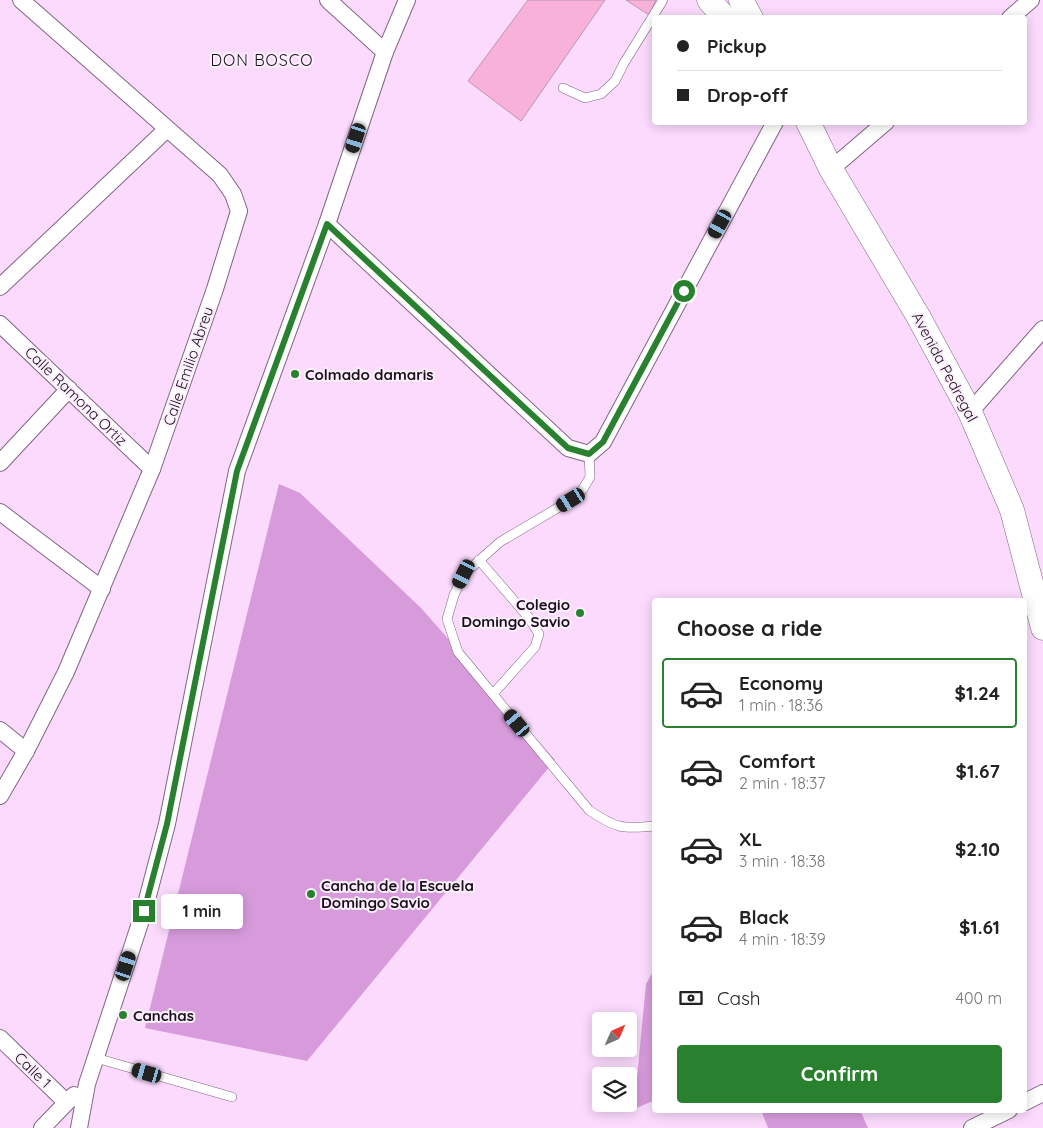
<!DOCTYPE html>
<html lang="en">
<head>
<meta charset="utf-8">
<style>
	:root { --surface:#fff; --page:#f2f2f2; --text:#222; --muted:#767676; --line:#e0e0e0; --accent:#29812f }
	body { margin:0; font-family:Quicksand,sans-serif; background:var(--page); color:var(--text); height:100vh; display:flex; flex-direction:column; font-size:19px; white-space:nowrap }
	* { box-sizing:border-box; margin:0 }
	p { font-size:16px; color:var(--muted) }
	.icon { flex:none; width:28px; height:28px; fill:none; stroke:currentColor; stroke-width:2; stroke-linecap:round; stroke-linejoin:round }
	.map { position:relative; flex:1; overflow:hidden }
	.details { position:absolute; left:652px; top:598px; width:375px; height:515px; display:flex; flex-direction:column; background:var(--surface); border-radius:5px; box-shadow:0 2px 12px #0003 }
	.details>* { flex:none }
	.top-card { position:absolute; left:652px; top:15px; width:375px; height:110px; border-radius:5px; box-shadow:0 2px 12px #0003; display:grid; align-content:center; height:110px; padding:0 25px; background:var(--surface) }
	.needle { width:32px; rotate:45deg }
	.controls { position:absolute; left:592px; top:1012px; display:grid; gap:10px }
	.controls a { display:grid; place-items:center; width:45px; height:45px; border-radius:5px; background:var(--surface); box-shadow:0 2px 12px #0003; font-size:25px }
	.end { position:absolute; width:22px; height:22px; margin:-11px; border:6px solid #29812f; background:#fff; box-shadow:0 0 0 2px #fff }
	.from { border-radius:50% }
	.bubble { position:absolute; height:35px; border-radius:5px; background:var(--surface); box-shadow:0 2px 12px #0003; font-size:16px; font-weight:800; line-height:35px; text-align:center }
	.car { position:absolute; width:15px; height:30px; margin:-15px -8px; border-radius:6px; box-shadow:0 0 4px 1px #0007; background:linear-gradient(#222 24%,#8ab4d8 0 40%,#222 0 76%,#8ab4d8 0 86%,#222 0) }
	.top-card b { display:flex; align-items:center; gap:18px; height:48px; font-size:19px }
	.top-card b+b { border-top:1px solid var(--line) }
	.top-card i { width:12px; height:12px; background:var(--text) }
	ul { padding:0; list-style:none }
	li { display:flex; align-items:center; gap:15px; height:70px; margin:0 10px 8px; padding:0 15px; border:2px solid transparent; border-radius:5px }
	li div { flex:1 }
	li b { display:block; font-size:19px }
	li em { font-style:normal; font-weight:800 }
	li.active { border-color:var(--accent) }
	li>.icon { width:45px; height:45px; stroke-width:1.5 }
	h2 { padding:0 25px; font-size:22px; line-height:60px }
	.pay { display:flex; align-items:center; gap:12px; height:55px; padding:0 25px; font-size:19px }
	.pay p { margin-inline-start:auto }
	.cta { display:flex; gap:10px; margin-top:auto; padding:10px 25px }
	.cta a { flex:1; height:58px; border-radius:5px; background:var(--accent); color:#fff; font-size:20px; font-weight:800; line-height:58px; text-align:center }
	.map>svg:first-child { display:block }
</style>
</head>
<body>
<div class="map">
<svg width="1043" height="1128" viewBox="0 0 1043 1128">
	<rect width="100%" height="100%" fill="#fbdafd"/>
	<!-- green -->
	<g fill="#d79bdc">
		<polygon points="279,484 300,493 421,608 555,760 307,1061 145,1028"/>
		<polygon points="655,968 655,1100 634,1109 646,984"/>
		<polygon points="761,1110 860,1110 868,1128 768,1128"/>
	</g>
	<!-- building -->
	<g fill="#f8b1da" stroke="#be95ac">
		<polygon points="528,0 605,0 521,121 468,81"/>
		<polygon points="626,0 656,0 649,15"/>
	</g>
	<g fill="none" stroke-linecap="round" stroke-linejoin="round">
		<!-- lane casing -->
		<g stroke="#826584" stroke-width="10">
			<g id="lane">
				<polyline points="563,88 585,98 601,94 615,81 624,63 663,0"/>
				<path d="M 589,454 L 590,477 L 583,489 L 571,500 L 500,542 L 464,574 L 454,595 L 447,619 L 458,652 L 589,810 C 616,829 623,829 655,826"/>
				<polyline points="479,560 529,618 539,634 535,647 493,694"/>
				<polyline points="96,1058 232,1097"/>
			</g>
		</g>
		<!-- street casing -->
		<g stroke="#826584" stroke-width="18">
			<g id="street">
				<polyline points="328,0 385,52"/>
				<polyline points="1010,18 1031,0"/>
				<polyline points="831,169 886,122"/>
				<polyline points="327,224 568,448 589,454 603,442 775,122"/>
				<polyline points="0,287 167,129"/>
				<polyline points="0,324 152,469"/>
				<polyline points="970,412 1043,329"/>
				<polyline points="0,463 69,389"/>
				<polyline points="0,512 102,589"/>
				<polyline points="0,730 26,751"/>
				<polyline points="0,796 26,751 66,672 152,469 215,289 239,211 233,194 220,175 21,0"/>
				<polyline points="0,1038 66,1102"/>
				<polyline points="1025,1102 1043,1093"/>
				<polyline points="42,1128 74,1095"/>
				<polyline points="79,1128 87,1084 144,911 167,824 237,471 327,224 385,52 407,0"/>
				<polyline points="972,1128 1009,1110"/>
			</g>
		</g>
		<!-- secondary casing -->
		<g stroke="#826584" stroke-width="25">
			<g id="secondary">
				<polyline points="709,0 725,18"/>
				<polyline points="741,0 751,18"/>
				<polyline points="808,122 831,169 918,316 970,412 1012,510 1043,628"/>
			</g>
		</g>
		<!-- lane -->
		<use href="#lane" stroke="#fff" stroke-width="9"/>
		<!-- street -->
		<use href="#street" stroke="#fff" stroke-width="16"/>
		<!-- secondary -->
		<use href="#secondary" stroke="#fff" stroke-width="24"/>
	</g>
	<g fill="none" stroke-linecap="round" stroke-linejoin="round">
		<!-- route -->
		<polyline stroke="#29812f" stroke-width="6" points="144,911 167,824 237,471 327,224 568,448 589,454 603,442 684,291"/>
	</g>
	<!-- markers -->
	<g fill="#29812f" stroke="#fceffd" stroke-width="2">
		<circle cx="295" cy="374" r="5"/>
		<circle cx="580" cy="613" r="5"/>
		<circle cx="311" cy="894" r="5"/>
		<circle cx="123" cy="1015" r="5"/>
	</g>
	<g text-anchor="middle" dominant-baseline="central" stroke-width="4" stroke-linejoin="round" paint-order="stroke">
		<!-- street labels -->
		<g font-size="15" fill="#190e1a" stroke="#fceffd">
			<text transform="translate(188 366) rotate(-71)">Calle Emilio Abreu</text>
			<text transform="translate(945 367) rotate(62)">Avenida Pedregal</text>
			<text transform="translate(76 396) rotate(44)">Calle Ramona Ortiz</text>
			<text transform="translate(33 1070) rotate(44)">Calle 1</text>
		</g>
		<!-- poi labels -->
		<g font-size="15" font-weight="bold" fill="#190e1a" stroke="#fceffd" text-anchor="start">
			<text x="305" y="374">Colmado damaris</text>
			<text x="570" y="604" text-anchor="end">Colegio<tspan x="570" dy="17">Domingo Savio</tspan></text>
			<text x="321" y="885">Cancha de la Escuela<tspan x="321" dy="17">Domingo Savio</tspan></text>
			<text x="133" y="1015">Canchas</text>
		</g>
		<!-- neighbourhood labels -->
		<g font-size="16" letter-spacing="1" fill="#190e1a" stroke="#fceffd">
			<text x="262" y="60">DON BOSCO</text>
		</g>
	</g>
</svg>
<div class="controls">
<a><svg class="needle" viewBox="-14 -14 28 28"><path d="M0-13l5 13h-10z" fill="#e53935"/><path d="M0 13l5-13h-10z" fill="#767676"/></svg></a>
<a><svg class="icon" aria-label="layers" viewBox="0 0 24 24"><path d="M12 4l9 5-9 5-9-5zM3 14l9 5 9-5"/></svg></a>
</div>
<i class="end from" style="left:684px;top:291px"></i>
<i class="end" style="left:144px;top:911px"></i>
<div class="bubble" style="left:161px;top:894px;width:82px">1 min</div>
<i class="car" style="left:356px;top:138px;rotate:198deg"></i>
<i class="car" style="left:720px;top:224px;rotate:209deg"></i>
<i class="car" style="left:571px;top:500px;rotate:239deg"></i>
<i class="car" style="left:464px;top:574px;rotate:207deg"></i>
<i class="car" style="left:517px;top:723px;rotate:320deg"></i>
<i class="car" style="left:126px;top:966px;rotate:18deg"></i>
<i class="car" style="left:147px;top:1073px;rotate:286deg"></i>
<div class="top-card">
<b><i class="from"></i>Pickup</b>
<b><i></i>Drop-off</b>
</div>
<section class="details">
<h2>Choose a ride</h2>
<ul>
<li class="active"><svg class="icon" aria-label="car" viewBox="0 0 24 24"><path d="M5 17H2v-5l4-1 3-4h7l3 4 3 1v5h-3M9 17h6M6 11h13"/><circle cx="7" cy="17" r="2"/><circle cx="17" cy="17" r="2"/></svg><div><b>Economy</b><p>1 min · 18:36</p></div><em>$1.24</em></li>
<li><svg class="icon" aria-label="car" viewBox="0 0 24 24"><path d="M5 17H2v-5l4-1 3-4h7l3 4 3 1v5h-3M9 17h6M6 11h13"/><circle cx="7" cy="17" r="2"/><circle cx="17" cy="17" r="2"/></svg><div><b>Comfort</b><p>2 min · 18:37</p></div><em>$1.67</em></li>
<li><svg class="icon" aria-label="car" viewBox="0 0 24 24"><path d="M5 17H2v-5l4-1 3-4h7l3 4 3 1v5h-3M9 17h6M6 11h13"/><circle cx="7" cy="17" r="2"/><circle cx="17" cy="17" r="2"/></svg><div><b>XL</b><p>3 min · 18:38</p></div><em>$2.10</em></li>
<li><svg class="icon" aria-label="car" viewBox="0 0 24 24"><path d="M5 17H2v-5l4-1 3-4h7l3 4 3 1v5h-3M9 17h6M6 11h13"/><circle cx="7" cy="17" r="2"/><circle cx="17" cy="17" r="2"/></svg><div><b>Black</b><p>4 min · 18:39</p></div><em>$1.61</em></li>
</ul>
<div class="pay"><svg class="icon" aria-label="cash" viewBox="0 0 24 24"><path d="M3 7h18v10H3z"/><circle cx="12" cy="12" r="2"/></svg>Cash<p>400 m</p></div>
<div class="cta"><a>Confirm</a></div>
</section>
</div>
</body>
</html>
